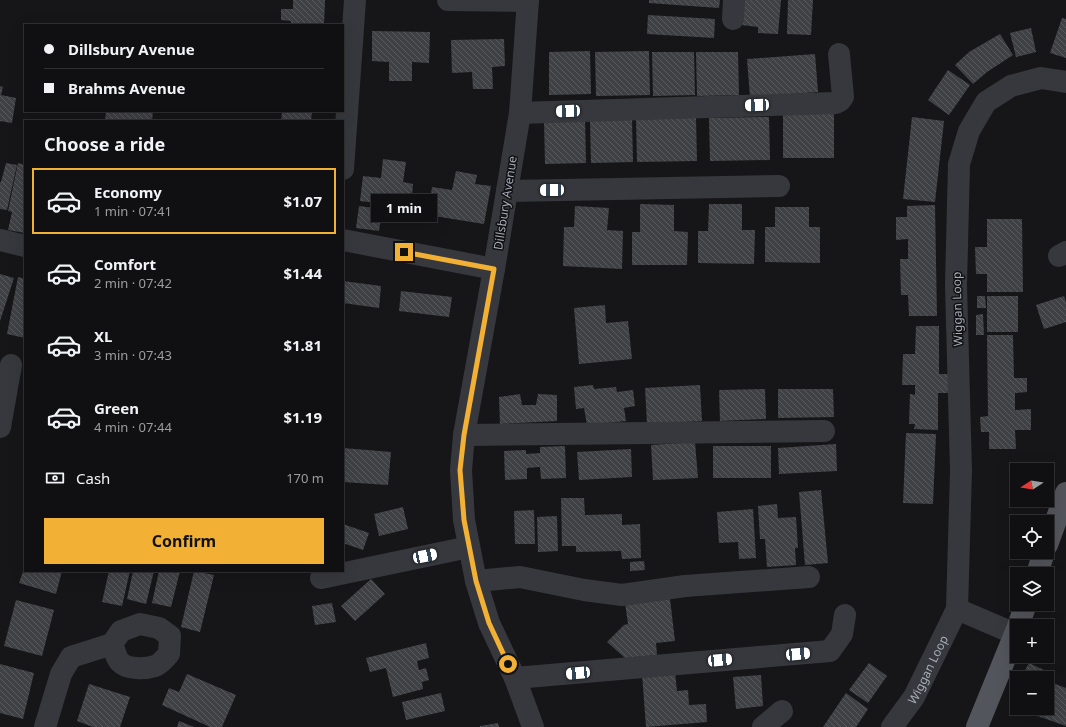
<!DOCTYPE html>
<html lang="en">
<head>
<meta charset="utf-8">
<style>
	:root { --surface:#101012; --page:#1e1e20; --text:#f1f3f6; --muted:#9c9d9f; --line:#303032; --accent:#f2b134 }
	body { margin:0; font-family:"Noto Sans",sans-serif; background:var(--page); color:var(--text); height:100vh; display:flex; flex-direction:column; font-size:15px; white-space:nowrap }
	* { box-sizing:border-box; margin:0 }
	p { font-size:13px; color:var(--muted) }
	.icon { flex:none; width:22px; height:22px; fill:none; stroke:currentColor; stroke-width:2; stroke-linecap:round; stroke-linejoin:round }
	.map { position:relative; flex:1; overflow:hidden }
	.details { position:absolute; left:24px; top:120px; width:320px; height:452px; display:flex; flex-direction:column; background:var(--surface); border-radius:0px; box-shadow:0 4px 16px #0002,0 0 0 1px var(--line) }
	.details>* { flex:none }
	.guide { position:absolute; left:24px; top:24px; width:320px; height:88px; border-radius:0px; box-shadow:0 4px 16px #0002,0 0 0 1px var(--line); display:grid; align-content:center; height:88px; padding:0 20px; background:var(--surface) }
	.needle { width:26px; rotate:258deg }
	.buttons { position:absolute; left:1010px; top:463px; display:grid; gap:8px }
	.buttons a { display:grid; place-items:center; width:44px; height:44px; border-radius:0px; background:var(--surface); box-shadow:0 4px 16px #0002,0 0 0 1px var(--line); font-size:20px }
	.end { position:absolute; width:18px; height:18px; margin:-9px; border:5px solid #f2b134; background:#111; box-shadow:0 0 0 2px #111 }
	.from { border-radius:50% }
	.bubble { position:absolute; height:28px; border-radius:0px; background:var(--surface); box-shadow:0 4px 16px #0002,0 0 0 1px var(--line); font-size:13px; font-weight:700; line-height:28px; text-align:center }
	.car { position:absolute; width:12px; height:24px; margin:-12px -6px; border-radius:5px; box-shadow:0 0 3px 1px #0007; background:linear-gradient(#fff 24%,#345 0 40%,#fff 0 76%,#345 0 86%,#fff 0) }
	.guide b { display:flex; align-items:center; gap:14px; height:38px; font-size:15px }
	.guide b+b { border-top:1px solid var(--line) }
	.guide i { width:10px; height:10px; background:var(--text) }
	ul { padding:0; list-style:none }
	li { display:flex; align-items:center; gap:12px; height:66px; margin:0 8px 6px; padding:0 12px; border:2px solid transparent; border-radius:0px }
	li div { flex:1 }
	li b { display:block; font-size:15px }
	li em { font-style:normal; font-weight:700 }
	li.active { border-color:var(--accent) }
	li>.icon { width:36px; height:36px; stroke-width:1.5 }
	h2 { padding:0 20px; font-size:18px; line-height:48px }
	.pay { display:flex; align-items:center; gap:10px; height:44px; padding:0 20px; font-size:15px }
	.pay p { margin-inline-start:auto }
	.button { display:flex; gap:8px; margin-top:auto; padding:8px 20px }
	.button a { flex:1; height:46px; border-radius:0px; background:var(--accent); color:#111; font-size:16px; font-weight:700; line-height:46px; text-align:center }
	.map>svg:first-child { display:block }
</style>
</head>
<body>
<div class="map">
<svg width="1066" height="727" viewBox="0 0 1066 727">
	<defs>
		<pattern id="building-back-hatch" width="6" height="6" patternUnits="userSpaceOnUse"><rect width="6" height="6" fill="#404145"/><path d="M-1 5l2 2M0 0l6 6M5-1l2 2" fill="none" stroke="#595a5e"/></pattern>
	</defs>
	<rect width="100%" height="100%" fill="#161618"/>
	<!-- building -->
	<g fill="url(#building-back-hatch)">
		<polygon points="293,0 325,0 324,25 291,25 291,21 281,20 281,9 293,9"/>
		<polygon points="649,0 720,0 719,8 649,3"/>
		<polygon points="744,0 781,0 778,34 758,33 758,27 742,25"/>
		<polygon points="788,0 813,0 811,35 787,34"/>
		<polygon points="648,15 715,19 714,38 647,34"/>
		<polygon points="1062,18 1066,19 1066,58 1050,53"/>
		<polygon points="1031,28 1036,52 1016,57 1010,33"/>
		<polygon points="372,31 430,32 429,63 412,62 412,81 389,81 389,62 372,61"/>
		<polygon points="1000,34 1013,55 987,72 973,84 955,65 969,52"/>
		<polygon points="504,39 505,66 492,67 493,89 473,89 472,72 452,73 451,40"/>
		<polygon points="590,51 591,94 549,95 549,52"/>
		<polygon points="649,51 650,95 596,96 595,52"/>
		<polygon points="652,52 694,52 695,95 653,96"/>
		<polygon points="696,52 738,52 739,95 697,96"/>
		<polygon points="815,54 818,92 750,97 747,59"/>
		<polygon points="948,70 970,85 949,115 928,100"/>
		<polygon points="0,86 3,87 1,95 16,98 12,123 0,121"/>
		<rect x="783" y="105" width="51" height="53"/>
		<polygon points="106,111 153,111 152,121 105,121"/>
		<polygon points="273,111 312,111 311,121 281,121 282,113"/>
		<polygon points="696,117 697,161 637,162 636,118"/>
		<polygon points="769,117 770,160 710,161 709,118"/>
		<polygon points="912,117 944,121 935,202 903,199"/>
		<polygon points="585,119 586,163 545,164 544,120"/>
		<polygon points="632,119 633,162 591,163 590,120"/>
		<polygon points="383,159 406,162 403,182 413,184 411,207 360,201 363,176 381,178"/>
		<polygon points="6,163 17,165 7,210 0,209 0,182 1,182"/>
		<polygon points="18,163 25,165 25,233 8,230 12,212 8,211"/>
		<polygon points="456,171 477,175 475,184 491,186 484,224 428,215 432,187 452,190"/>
		<polygon points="640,204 674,205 674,231 688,232 687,265 632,265 632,232 640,232"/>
		<polygon points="709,204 742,204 742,230 755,230 754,264 698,263 698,231 708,231"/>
		<polygon points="935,205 937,316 909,316 908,295 901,295 900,259 908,259 908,239 896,240 896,217 907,217 907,206"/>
		<polygon points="359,206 382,209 379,231 356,228"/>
		<polygon points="575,206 609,208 607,230 623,231 622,269 563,266 564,227 574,227"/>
		<polygon points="775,207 809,207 809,227 820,227 820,263 765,262 765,227 775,227"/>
		<polygon points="987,219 1022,219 1023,292 987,292 987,274 976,274 975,247 987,247"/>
		<polygon points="0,274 14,278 0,321"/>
		<polygon points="18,277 25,279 25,338 7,334"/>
		<polygon points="343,281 381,286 379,308 343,303"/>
		<polygon points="401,291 452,297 449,317 399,311"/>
		<polygon points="977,296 985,296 986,308 977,308"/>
		<rect x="987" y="296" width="31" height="36"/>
		<polygon points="1064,296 1066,302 1066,322 1044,329 1036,305"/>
		<polygon points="605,305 606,323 628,321 632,359 579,364 574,308"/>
		<polygon points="983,314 984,335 976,335 976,315"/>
		<polygon points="916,326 939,326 939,374 949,374 949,393 938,393 938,430 914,429 915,424 909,424 910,394 915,395 915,385 902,385 903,354 915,354"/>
		<polygon points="987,335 1013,335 1014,378 1027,378 1027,392 1015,393 1015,410 1031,409 1031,430 1015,430 1016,449 989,449 989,432 981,432 980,417 988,416"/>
		<polygon points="593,385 594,389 616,387 617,392 633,390 635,406 624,408 626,421 587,425 584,408 576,409 574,387"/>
		<polygon points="700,385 702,421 647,424 645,388"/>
		<polygon points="765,389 766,419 720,421 719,390"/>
		<polygon points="778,389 833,389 834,417 778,418"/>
		<polygon points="520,394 522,405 536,405 538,394 557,395 557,421 500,424 499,397"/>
		<polygon points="906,433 936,434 933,504 903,503"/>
		<polygon points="695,442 698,478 653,480 651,445"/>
		<polygon points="836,444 837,471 779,474 778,448"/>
		<polygon points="565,446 566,478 541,479 540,467 527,468 527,479 505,480 504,451 526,450 526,454 540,453 540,447"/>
		<rect x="713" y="446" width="58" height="32"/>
		<polygon points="343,448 391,452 388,485 343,482"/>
		<polygon points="631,449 632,477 579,480 577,452"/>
		<polygon points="821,490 828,563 805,565 799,492"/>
		<polygon points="561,498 584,498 585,515 622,514 622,525 640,524 641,558 622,559 621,551 576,552 576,546 562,546"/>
		<polygon points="777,504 778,518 796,517 798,548 795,548 796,565 767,567 765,539 760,539 758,506"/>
		<polygon points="403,507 408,529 379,536 374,514"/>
		<polygon points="753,509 756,558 739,559 738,542 719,543 717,512"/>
		<polygon points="534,510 535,544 515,544 514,511"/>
		<polygon points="557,516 558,551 538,552 537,517"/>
		<polygon points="343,524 369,533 363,550 343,543"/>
		<polygon points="644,561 645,570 630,571 630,562"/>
		<polygon points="25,566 25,571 62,571 56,594 19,583"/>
		<polygon points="109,571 130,571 122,606 102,602"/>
		<polygon points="133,571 154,571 146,604 127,599"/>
		<polygon points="159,571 180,571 171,607 152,603"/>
		<polygon points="194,571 214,575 200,632 181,627"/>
		<polygon points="371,579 385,594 355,621 341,606"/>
		<polygon points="670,599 675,641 656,643 657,655 625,658 607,642 624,625 628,624 625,603"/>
		<polygon points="16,600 54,610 42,656 4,646"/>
		<polygon points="332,603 336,622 315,625 312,606"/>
		<polygon points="426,643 429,658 417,661 419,670 426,668 429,680 422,682 423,689 393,697 386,668 370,672 366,658"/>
		<polygon points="869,663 887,676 868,703 849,690"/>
		<polygon points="1029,663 1044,670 1041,678 1025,670"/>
		<polygon points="0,664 34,673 23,719 0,713"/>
		<polygon points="675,672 677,691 688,690 689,705 706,704 707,722 646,727 642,674"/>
		<polygon points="187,674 236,695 222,727 210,727 162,705 169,688 179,692"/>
		<polygon points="761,675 763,706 736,709 733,677"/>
		<polygon points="1047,681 1066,688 1066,726 1032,714 1034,708 1047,708"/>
		<polygon points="89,684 130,697 120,727 93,727 77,721"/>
		<polygon points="441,693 445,711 406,720 402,702"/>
		<polygon points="846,693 868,709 856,727 823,727"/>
		<polygon points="179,721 194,727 177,727"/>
		<polygon points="498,723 499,727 480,727 480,726"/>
	</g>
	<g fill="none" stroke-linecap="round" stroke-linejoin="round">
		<!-- minor -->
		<g stroke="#37383d" stroke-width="22">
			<polyline points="448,0 528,1"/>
			<polyline points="528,0 520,113 494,269 464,435 461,470 464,520 476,581 489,623 515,678 533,727"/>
			<polyline points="733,19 734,0"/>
			<polyline points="520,113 836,103 840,101 843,97 839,54"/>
			<polyline points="343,169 355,0"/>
			<polyline points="507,191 779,186"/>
			<polyline points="0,240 25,246"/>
			<polyline points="343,240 494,269"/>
			<polyline points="1059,256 1066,252"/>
			<polyline points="0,427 11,365"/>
			<polyline points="464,435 824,431"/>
			<polyline points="321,578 469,547"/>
			<polyline points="476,581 520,577 584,590 622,595 685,586 809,577"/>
			<polyline points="1015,634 957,609 961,471 956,285 959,164 969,131 986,102 1011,86 1041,78 1066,82"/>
			<polyline points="515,678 830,651 842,634 845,615"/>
			<path d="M 45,727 L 61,674 L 71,657 L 112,644 L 121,631 L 140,624 L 159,628 L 170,636 L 169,654 C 165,658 161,664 155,666 C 146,669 126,670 119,661 C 116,657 114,649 112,644"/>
			<polyline points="763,727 782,711"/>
			<path id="s1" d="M 892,727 L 914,697 L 957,609"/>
		</g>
		<!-- major -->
		<g stroke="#53555c" stroke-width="22">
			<polyline points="1047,545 1066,493"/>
			<polyline points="1037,574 1044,552"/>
			<polyline points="1018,626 1026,604"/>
			<polyline points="977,727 1017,629"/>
		</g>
	</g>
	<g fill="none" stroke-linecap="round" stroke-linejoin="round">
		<!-- route -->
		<polyline stroke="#f2b134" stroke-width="5" points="404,252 494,269 464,435 460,470 464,520 476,581 489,623 508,664"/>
	</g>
	<g text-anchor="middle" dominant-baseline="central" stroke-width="3" stroke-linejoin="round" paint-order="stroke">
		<!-- street labels -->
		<g font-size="12" fill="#a8adb8" stroke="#111113">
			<text transform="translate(505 203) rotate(-81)">Dillsbury Avenue</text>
			<text transform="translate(957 309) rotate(-91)">Wiggan Loop</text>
			<text stroke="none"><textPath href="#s1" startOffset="68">Wiggan Loop</textPath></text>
		</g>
	</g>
</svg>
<div class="buttons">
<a><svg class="needle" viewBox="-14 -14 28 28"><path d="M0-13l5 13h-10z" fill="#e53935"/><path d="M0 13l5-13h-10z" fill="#9c9d9f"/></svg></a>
<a><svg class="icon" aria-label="locate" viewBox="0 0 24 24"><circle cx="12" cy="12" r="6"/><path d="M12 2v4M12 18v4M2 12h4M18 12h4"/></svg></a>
<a><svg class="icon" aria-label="layers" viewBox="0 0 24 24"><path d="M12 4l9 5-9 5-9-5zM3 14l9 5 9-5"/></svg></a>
<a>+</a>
<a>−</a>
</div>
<i class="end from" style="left:508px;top:664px"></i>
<i class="end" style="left:404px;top:252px"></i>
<div class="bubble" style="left:371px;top:194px;width:66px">1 min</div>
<i class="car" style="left:757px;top:105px;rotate:268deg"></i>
<i class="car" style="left:568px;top:111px;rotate:268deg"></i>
<i class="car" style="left:552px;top:190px;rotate:269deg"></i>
<i class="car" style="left:425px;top:556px;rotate:78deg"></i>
<i class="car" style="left:798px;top:654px;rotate:85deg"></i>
<i class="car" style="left:720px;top:660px;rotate:85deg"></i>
<i class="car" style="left:578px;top:673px;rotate:265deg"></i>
<div class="guide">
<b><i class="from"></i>Dillsbury Avenue</b>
<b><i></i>Brahms Avenue</b>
</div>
<section class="details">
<h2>Choose a ride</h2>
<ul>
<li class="active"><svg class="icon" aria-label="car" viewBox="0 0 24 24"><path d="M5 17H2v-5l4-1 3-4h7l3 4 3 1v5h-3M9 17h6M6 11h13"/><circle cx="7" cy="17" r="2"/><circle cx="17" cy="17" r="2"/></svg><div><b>Economy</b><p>1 min · 07:41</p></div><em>$1.07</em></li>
<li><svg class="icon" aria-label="car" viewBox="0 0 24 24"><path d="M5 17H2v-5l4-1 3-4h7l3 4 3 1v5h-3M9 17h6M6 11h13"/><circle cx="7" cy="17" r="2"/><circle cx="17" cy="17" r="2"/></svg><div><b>Comfort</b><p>2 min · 07:42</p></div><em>$1.44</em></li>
<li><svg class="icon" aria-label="car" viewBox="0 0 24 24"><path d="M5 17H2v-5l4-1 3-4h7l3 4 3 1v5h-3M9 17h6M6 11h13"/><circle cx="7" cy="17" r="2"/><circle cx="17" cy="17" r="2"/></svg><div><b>XL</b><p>3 min · 07:43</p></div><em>$1.81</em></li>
<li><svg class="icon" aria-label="car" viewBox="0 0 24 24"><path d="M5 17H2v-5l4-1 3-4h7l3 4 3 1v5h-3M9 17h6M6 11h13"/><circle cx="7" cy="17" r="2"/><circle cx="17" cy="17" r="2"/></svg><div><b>Green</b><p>4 min · 07:44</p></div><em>$1.19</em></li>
</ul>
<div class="pay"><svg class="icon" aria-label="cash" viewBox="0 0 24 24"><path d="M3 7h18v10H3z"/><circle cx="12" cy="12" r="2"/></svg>Cash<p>170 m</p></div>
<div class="button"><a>Confirm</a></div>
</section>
</div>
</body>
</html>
